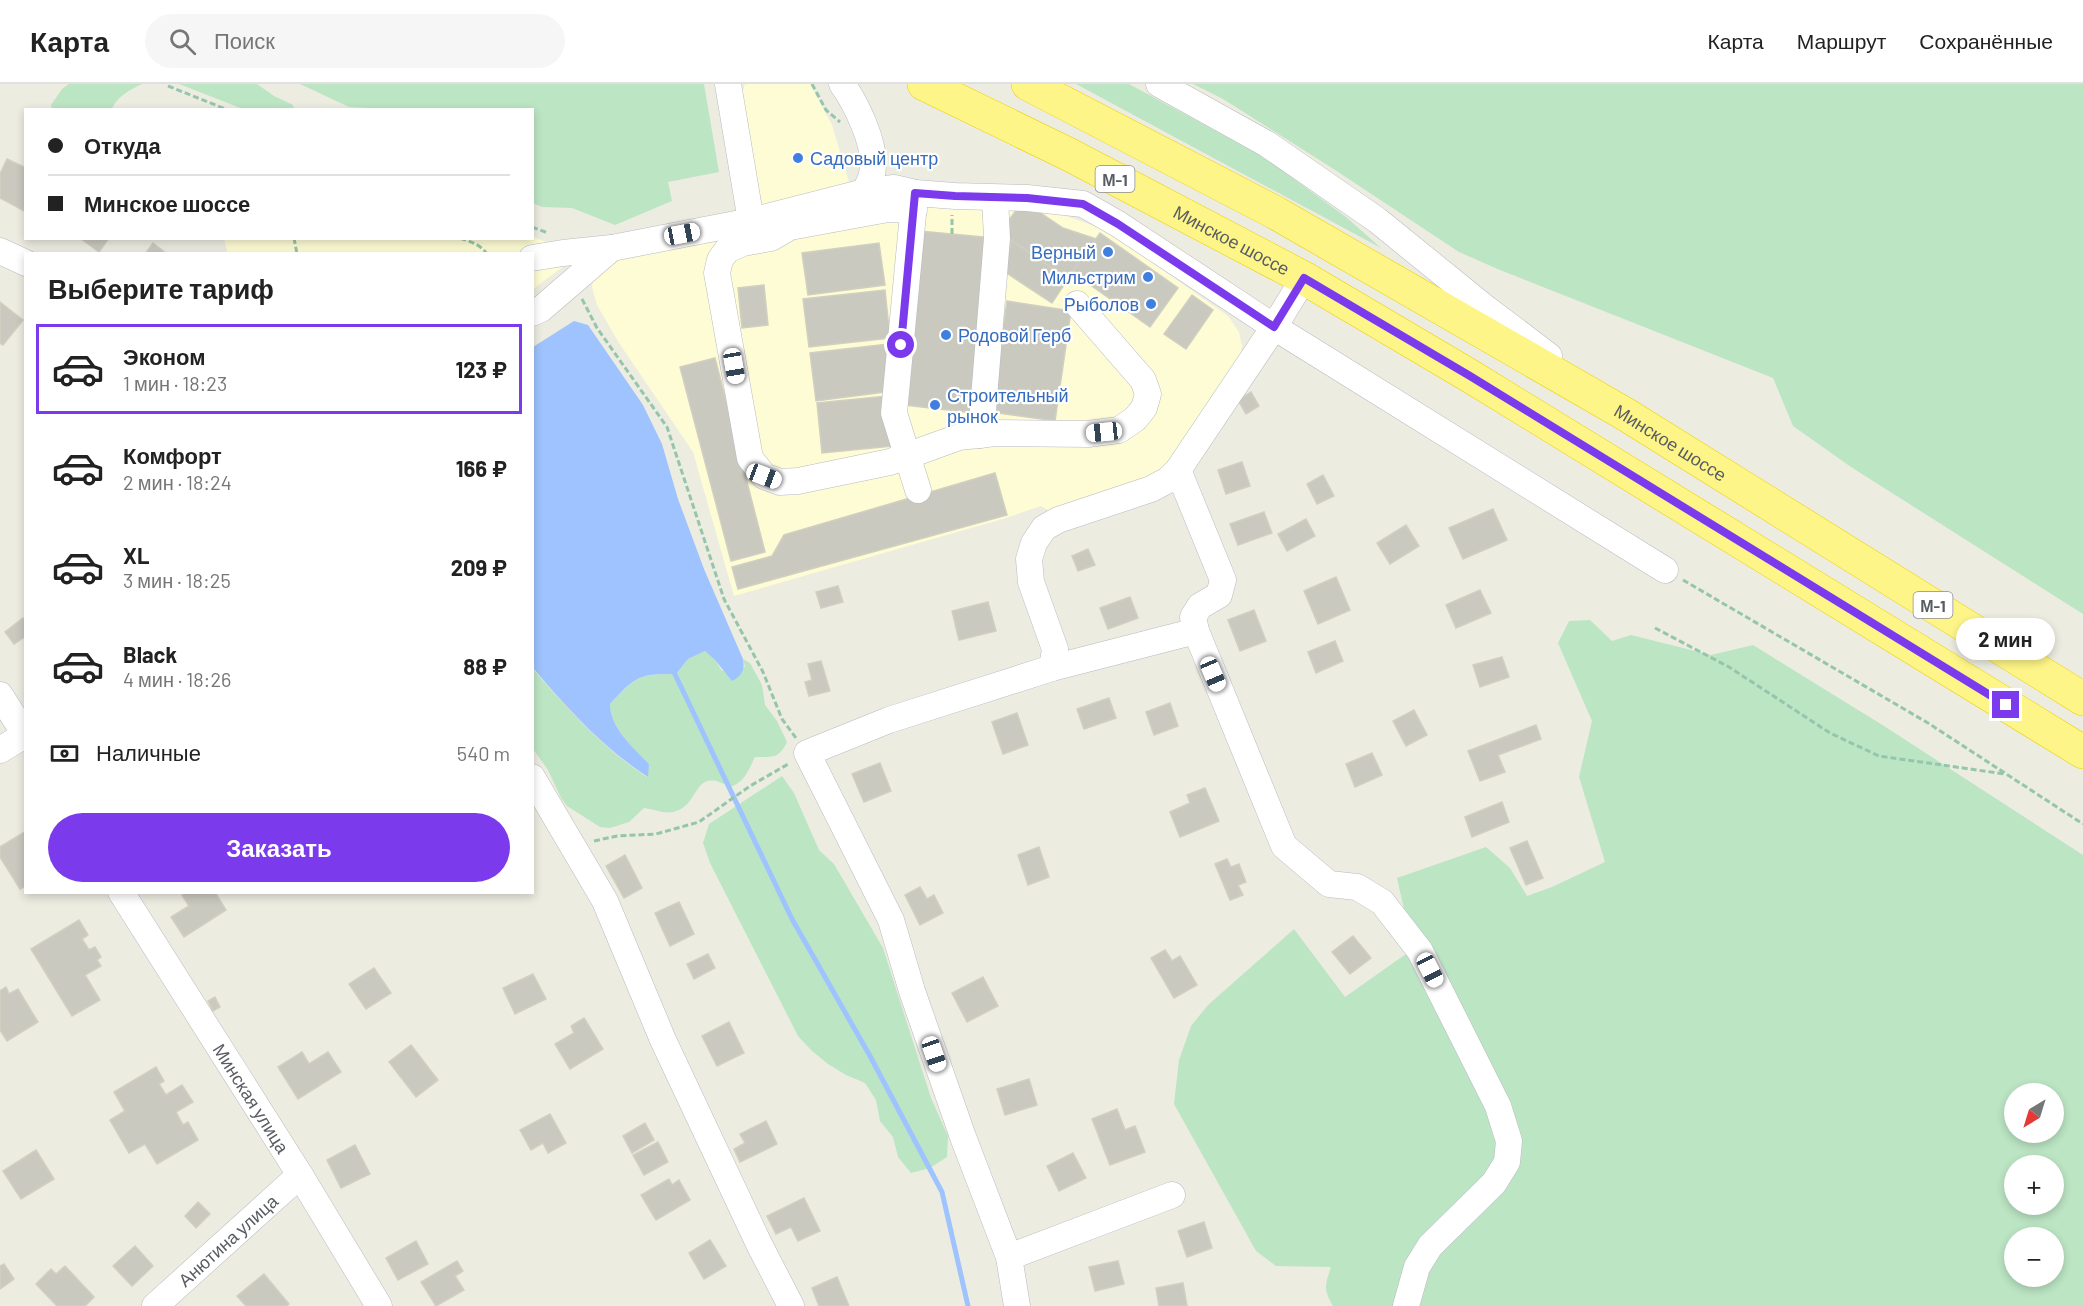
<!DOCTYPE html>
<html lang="ru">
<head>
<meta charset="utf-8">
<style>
	:root { --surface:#fff; --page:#f6f6f6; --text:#222; --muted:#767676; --line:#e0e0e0; --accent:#7c3aed }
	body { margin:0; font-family:Barlow,sans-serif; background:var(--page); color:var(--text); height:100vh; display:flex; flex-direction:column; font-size:22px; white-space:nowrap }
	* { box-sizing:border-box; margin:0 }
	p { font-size:20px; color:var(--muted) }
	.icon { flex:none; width:33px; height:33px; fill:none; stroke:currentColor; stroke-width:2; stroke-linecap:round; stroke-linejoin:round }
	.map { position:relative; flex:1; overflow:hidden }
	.side { position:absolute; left:24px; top:168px; width:510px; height:642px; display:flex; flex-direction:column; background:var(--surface); border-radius:0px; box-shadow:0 3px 9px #0003 }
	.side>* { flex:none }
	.guide { position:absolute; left:24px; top:24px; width:510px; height:132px; border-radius:0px; box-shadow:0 3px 9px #0003; display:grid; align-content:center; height:132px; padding:0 24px; background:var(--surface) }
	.needle { width:39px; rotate:218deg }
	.controls { position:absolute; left:2004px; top:999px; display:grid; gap:12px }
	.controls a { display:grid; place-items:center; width:60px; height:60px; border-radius:50%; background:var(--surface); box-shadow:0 3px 9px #0003; font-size:30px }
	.end { position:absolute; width:27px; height:27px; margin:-14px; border:8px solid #7c3aed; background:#fff; box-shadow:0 0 0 3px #fff }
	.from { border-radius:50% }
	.bubble { position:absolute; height:42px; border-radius:21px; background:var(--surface); box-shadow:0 3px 9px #0003; font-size:20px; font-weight:700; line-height:42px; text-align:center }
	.car { position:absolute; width:18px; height:36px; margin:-18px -9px; border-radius:8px; box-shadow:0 0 4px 2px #0007; background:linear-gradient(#fff 24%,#345 0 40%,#fff 0 76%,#345 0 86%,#fff 0) }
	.guide b { display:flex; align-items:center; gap:21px; height:57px; font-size:22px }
	.guide b+b { border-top:2px solid var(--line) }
	.guide i { width:15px; height:15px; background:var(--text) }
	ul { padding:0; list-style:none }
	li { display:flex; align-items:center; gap:18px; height:90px; margin:0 12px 9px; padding:0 12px; border:3px solid transparent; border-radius:0px }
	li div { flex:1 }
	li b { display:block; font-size:22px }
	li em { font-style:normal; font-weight:700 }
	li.current { border-color:var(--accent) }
	li>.icon { width:54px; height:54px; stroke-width:1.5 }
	h2 { padding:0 24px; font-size:27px; line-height:72px }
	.pay { display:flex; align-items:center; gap:15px; height:66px; padding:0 24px; font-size:22px }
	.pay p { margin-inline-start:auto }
	.primary-button { display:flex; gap:12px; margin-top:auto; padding:12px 24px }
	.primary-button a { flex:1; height:69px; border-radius:36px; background:var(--accent); color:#fff; font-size:24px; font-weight:700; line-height:69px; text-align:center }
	header { display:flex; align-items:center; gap:36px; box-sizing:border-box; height:84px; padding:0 30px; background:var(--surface); border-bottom:2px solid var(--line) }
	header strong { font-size:28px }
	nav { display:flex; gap:33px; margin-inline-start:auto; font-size:21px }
	.search { width:420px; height:54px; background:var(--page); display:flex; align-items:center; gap:15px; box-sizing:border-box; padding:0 21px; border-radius:33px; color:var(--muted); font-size:22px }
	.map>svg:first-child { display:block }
</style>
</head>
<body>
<header>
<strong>Карта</strong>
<div class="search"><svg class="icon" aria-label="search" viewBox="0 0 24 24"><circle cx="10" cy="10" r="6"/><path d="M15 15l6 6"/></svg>Поиск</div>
<nav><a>Карта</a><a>Маршрут</a><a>Сохранённые</a></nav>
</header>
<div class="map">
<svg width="2083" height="1222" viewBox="0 0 2083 1222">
	<rect width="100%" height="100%" fill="#edece1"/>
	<!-- commercial -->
	<g fill="#fefcd4">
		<polygon points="745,0 810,0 832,41 852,108 763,126 742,9"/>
		<polygon points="893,113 1023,117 1106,146 1228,232 1239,248 1242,262 1240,273 1166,389 1052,429 1041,422 1006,434 734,512 693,368 619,259 597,221 592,203 594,191 615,174"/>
		<polygon points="533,153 554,161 572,176 533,205 532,170 228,170 224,155"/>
	</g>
	<!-- green -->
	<g fill="#bce5c4" fill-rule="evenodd">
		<path d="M 69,0 L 142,0 C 130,6 117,12 112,25 L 52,25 L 51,21 L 62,5 Z"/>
		<polygon points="179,0 257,0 274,12 293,21 294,25 243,25"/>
		<polygon points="300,0 704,0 719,88 668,98 672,117 615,141 572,124 542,123 533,119 532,26 403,26 349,23"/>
		<polygon points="1076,0 1129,0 1262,72 1346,133 1381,164"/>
		<polygon points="1193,0 2083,0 2083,530 1851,383 1793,342 1773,294 1500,186 1459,168 1332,84 1223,15"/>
		<path d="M 1590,536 L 1612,557 L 1631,551 L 1711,571 L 1753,561 L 1884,642 L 2083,771 L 2083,1222 L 1333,1222 C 1323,1204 1325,1202 1331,1183 L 1276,1182 L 1256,1167 L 1174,1020 L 1179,976 L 1191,942 L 1208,921 L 1294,845 L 1345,913 L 1413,865 L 1397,794 L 1486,763 L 1510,784 L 1527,812 L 1552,803 L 1605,778 L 1579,693 L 1592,637 L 1558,559 L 1569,537 ZM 2014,1010 L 2054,1010 L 2054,1048 L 2014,1048 ZM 2014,1082 L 2054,1082 L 2054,1120 L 2014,1120 ZM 2014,1154 L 2054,1154 L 2054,1192 L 2014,1192 Z"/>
		<path d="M 705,567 L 715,576 L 722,587 L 745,583 L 743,575 L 750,579 L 762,601 L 765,621 L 777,637 L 787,658 C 779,675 772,673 755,673 C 748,687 745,698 730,703 C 691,681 702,722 673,728 C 663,730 654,725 644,724 L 629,738 L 610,744 L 600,743 L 567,722 L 561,714 L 548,686 L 533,665 L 532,584 C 567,624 602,664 647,693 L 649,680 C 633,663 610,644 610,620 C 636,593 637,590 676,590 L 688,575 Z"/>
		<polygon points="782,692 794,709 819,766 834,780 883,864 931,1014 948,1052 947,1073 930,1084 911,1089 898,1073 893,1053 880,1037 876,1016 865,999 846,991 828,980 812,967 798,952 710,779 703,759 709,740"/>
	</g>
	<!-- water -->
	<path fill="#9ec3ff" d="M 574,237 L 588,241 L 643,321 L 662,360 L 678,415 L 704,485 L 743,575 C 745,586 742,592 732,597 L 715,576 L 705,567 L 688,575 L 676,590 C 638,590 636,592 610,620 C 610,644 633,663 649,680 L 648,693 C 603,664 567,624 533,584 L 533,263 Z"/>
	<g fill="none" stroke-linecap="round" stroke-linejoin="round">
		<!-- stream -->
		<polyline stroke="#9ec3ff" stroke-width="5" points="672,584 792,835 870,972 942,1108 968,1222"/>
	</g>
	<!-- building -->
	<g fill="#c9c9c0" stroke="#d1cfbf" stroke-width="1.5">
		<polygon points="7,75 26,84 26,128 0,114 0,90"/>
		<polygon points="1023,117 1063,144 1096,155 1068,195 1011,156 1003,144"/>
		<polygon points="919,147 983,153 988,180 973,329 905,321"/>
		<polygon points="1100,149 1178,204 1150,243 1072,188"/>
		<polygon points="80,154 109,154 99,168"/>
		<polygon points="1011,156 1068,195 1052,219 1005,188"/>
		<polygon points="153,159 167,170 145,170"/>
		<polygon points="879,159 885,201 808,211 802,169"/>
		<polygon points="764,201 768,241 742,244 738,204"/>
		<polygon points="885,206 890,254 809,263 803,215"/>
		<polygon points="1192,211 1213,226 1186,265 1164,250"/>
		<polygon points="1007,217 1071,227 1055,337 991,328"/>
		<polygon points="0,218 23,236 3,261 0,259"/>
		<polygon points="888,260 885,308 816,317 810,269"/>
		<polygon points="715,274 765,468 731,477 680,283"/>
		<polygon points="1251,308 1259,322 1246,330 1238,316"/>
		<polygon points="887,312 892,362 822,369 817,319"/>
		<polygon points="1242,378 1250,402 1226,410 1218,386"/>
		<polygon points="995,389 1007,431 738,505 732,483 772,472 784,451"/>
		<polygon points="1323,391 1334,412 1317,420 1307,400"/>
		<polygon points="1493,425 1507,456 1463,475 1449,444"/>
		<polygon points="1264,428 1272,449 1238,461 1230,440"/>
		<polygon points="1306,435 1315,452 1287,467 1278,450"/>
		<polygon points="1406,441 1419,462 1390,480 1377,459"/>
		<polygon points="1088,465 1095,481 1078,487 1072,472"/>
		<polygon points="1336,493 1350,526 1318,540 1304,507"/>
		<polygon points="838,502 843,518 821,524 816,508"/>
		<polygon points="1480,506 1491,529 1456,544 1446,521"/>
		<polygon points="1130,513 1138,534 1108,545 1100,524"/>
		<polygon points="988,518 996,547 959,556 952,527"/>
		<polygon points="1254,526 1266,557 1240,567 1228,536"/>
		<polygon points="23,534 26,538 26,552 14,560 5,548"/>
		<polygon points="1335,557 1343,577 1316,589 1308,568"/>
		<polygon points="1502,573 1509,593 1480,603 1473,581"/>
		<polygon points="821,577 830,607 809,612 805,598 812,596 808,580"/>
		<polygon points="1109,614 1116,634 1084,645 1077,625"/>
		<polygon points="1170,619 1178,642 1154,651 1146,628"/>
		<polygon points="1414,626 1427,651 1406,662 1393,637"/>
		<polygon points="1017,629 1028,661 1003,670 992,638"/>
		<polygon points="1536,641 1541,655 1498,671 1505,688 1480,697 1468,667"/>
		<polygon points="1372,669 1382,691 1355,703 1346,680"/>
		<polygon points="880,679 891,707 864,718 852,690"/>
		<polygon points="1205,704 1219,737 1180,753 1170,728 1190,719 1187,711"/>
		<polygon points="1502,718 1509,738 1472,753 1465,733"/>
		<polygon points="26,747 26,802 20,805 0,773 0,763"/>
		<polygon points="1527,757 1543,794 1526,801 1510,764"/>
		<polygon points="1039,763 1049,793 1028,801 1018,771"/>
		<polygon points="625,771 642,804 624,814 606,782"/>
		<polygon points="1227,775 1231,783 1239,780 1246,798 1238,801 1243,811 1230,816 1215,780"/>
		<polygon points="920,803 927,815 934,811 943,829 920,841 905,811"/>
		<polygon points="185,808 215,808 226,826 184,853 171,833 189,822 182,811"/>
		<polygon points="679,818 694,850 670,862 655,829"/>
		<polygon points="79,836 88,851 82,855 89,866 95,863 101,873 97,876 101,882 85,891 100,916 72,932 31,865"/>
		<polygon points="1353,852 1371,874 1350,890 1332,868"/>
		<polygon points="1165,866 1172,877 1180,872 1197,901 1174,914 1151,874"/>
		<polygon points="708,870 715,884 694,895 687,880"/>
		<polygon points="374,884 391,909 366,925 349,900"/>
		<polygon points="533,890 546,915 515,930 503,904"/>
		<polygon points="983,893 998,922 967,938 952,909"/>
		<polygon points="6,903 9,910 18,905 38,938 7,957 0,946 0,907"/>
		<polygon points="215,913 220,923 213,927 208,917"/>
		<polygon points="584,934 603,965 570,985 555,960 574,949 571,942"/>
		<polygon points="729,938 744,969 717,982 702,952"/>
		<polygon points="411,961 438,996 416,1013 389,978"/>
		<polygon points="302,968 309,980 328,968 341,988 298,1015 278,983"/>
		<polygon points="156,983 164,997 159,1000 166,1011 182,1001 193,1018 176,1028 183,1041 188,1038 198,1056 157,1080 145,1060 129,1069 110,1036 125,1027 114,1008"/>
		<polygon points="1029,995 1037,1021 1005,1031 997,1005"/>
		<polygon points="1117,1025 1125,1046 1135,1042 1145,1068 1110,1081 1092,1035"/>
		<polygon points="550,1030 566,1059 548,1069 543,1059 531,1066 520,1046"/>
		<polygon points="766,1037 777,1060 740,1078 734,1065 745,1059 740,1050"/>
		<polygon points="645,1039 654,1056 632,1069 623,1052"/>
		<polygon points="658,1058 668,1078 644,1091 633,1071"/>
		<polygon points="355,1061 370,1090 341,1104 327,1076"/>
		<polygon points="36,1066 54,1095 21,1115 3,1087"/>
		<polygon points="1073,1069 1086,1094 1059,1107 1047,1082"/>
		<polygon points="669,1095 672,1101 679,1096 690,1116 656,1136 641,1111"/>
		<polygon points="804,1114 820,1147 798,1157 791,1143 776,1150 767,1132"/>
		<polygon points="198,1118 210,1130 196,1144 185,1132"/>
		<polygon points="1204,1138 1212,1164 1187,1173 1178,1147"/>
		<polygon points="710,1156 726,1182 704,1195 689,1169"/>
		<polygon points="416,1157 428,1180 398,1196 386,1174"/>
		<polygon points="135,1162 153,1182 132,1202 113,1182"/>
		<polygon points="457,1177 463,1187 455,1192 464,1206 436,1222 421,1198"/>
		<polygon points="1118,1177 1124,1200 1095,1207 1089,1183"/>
		<polygon points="4,1180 14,1195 0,1205 0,1182"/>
		<polygon points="65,1182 94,1213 85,1222 57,1222 36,1200 51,1185 56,1190"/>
		<polygon points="264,1190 289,1220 286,1222 246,1222 237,1212"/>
		<polygon points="837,1193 849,1222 819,1222 812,1204"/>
		<polygon points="1183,1199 1187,1222 1159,1222 1156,1204"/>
	</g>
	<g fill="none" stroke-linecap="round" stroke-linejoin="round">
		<!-- minor casing -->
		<g stroke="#b9bac0" stroke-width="27">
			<g id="minor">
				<polyline points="728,0 751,137"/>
				<path d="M 842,0 C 856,19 875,59 873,82 C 873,92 869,100 864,108"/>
				<polyline points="1159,0 1267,60 1377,136 1483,222 1549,272"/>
				<polyline points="915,109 894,329 918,406"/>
				<polyline points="914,126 888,125 790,143 771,154 743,159 727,166 720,176 717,189 750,374 764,392 780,398 798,397 890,378 959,353 996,349 1088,350 1119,346 1135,335 1144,324 1148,310 1143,296 1077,220"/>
				<polyline points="0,167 26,179"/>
				<polyline points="532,174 563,169 612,164"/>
				<polyline points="532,229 541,225 612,164 751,137 864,108 894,104 915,109 955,112 1027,114 1083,120 1118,140 1274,243 1665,486"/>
				<polyline points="981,351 997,154 995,114"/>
				<polyline points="1178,386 1223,496 1219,511 1200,522 1193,533 1196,547 1284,762 1329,800 1357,803 1382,818 1420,867 1498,1022 1509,1057 1507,1078 1494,1099 1430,1162 1417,1183 1406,1222"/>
				<polyline points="1052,584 1196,547"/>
				<polyline points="0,611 26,652"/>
				<polyline points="0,666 25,651"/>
				<polyline points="532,693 605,817 663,956 759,1160 791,1222"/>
				<path id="s1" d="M 121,808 L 300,1091 L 379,1222"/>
				<polyline points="1009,1173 1172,1111"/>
				<path id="s2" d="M 155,1222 L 300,1091"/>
				<polyline points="1017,1222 1009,1173 963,1053 912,907 891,836 807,669 889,636 1052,584 1055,565 1031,498 1029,475 1034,459 1044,444 1058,436 1151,405 1168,396 1178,386 1274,243 1304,194"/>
			</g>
		</g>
		<!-- highway casing -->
		<g stroke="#edcf00" stroke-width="34">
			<g id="highway">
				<path id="s3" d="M 924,0 L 1070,71 L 1304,194 L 1470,292 L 2083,668"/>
				<path id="s4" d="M 1028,0 L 1276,129 L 1625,330 L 2083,615"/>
			</g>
		</g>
		<!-- path -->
		<g stroke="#95c6ac" stroke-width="3" stroke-dasharray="6 3" stroke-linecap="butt">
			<polyline points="812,0 826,26 840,38"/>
			<polyline points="168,2 228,26"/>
			<polyline points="532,143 548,149"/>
			<polyline points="952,150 952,131"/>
			<polyline points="294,154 297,170"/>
			<path d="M 460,154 C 471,158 480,160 487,170"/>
			<polyline points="582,215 597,244 667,343 724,515 763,588 782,635 796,654"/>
			<polyline points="1683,496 1928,639 2083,740"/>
			<polyline points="1655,544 1729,583 1830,649 1879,672 2005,690"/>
			<polyline points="594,757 617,752 656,750 699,738 750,702 790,679"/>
		</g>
		<!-- minor -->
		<use href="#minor" stroke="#fff" stroke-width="26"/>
		<!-- highway -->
		<use href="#highway" stroke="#fdf587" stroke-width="33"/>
	</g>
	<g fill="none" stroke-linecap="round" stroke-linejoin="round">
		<!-- route -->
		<polyline stroke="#7c3aed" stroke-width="8" points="901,261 915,109 955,112 1027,114 1083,120 1118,140 1274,243 1304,194 1470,292 2006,621"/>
	</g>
	<!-- markers -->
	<g fill="#3f7fe0" stroke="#fff" stroke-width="2">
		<circle cx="798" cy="74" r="6"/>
		<circle cx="1108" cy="168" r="6"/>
		<circle cx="1148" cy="193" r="6"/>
		<circle cx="1151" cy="220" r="6"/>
		<circle cx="946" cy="251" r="6"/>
		<circle cx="935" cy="321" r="6"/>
	</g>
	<g text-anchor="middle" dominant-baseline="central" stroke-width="4.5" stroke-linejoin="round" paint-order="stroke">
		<!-- shield labels -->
		<g fill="#fff" stroke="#8b8d91" stroke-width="1.5">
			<rect x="1095.5" y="82" width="39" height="26" rx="4.5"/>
			<rect x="1913.5" y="508" width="39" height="26" rx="4.5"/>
		</g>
		<g font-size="16" font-weight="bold" fill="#595c62">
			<text x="1115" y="95">М-1</text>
			<text x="1933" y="521">М-1</text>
		</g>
		<!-- shop labels -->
		<g font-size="18" fill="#366cbe" stroke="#fff" text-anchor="start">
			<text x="810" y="74">Садовый центр</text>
			<text x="1096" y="168" text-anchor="end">Верный</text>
			<text x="1136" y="193" text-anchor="end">Мильстрим</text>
			<text x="1139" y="220" text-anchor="end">Рыболов</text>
			<text x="958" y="251">Родовой Герб</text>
			<text x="947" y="311">Строительный<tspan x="947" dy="21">рынок</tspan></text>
		</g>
		<!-- street labels -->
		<g font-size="18" fill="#595c62" stroke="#fff">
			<text stroke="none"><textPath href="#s3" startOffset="345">Минское шоссе</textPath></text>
			<text stroke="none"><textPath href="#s4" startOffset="736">Минское шоссе</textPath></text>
			<text stroke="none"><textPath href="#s1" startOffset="244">Минская улица</textPath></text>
			<text stroke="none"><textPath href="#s2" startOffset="98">Анютина улица</textPath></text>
		</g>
	</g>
</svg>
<div class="controls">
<a><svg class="needle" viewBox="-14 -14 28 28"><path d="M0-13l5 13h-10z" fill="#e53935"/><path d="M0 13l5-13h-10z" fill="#767676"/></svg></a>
<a>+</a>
<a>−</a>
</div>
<i class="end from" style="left:901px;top:261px"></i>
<i class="end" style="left:2006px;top:621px"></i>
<div class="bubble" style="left:1956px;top:534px;width:99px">2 мин</div>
<i class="car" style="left:682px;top:150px;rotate:79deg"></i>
<i class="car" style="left:734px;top:282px;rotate:170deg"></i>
<i class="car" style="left:1104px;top:348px;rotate:264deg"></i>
<i class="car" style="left:764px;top:392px;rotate:111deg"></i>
<i class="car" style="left:1213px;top:590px;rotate:157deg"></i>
<i class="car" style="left:1430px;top:886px;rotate:153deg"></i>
<i class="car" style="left:934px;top:970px;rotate:161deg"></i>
<div class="guide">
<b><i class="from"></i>Откуда</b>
<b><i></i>Минское шоссе</b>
</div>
<section class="side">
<h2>Выберите тариф</h2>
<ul>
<li class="current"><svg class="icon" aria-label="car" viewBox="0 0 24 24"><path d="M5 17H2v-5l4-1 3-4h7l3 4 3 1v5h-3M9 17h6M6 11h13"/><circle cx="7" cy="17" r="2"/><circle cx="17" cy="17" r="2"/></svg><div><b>Эконом</b><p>1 мин · 18:23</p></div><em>123 ₽</em></li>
<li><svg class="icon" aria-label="car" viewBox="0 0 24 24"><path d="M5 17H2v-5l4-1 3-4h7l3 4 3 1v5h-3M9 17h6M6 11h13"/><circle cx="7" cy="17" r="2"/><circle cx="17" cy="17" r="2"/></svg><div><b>Комфорт</b><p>2 мин · 18:24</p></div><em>166 ₽</em></li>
<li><svg class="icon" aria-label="car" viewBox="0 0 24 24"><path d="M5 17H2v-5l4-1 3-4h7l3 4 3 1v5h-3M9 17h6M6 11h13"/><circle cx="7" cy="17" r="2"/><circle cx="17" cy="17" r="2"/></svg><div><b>XL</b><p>3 мин · 18:25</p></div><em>209 ₽</em></li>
<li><svg class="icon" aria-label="car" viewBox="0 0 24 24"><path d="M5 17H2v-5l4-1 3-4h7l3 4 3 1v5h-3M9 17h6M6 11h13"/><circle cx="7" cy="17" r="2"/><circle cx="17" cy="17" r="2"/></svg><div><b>Black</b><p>4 мин · 18:26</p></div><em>88 ₽</em></li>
</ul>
<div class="pay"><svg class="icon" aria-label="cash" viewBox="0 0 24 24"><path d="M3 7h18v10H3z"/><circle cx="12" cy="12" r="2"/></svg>Наличные<p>540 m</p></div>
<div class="primary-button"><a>Заказать</a></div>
</section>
</div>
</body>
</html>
